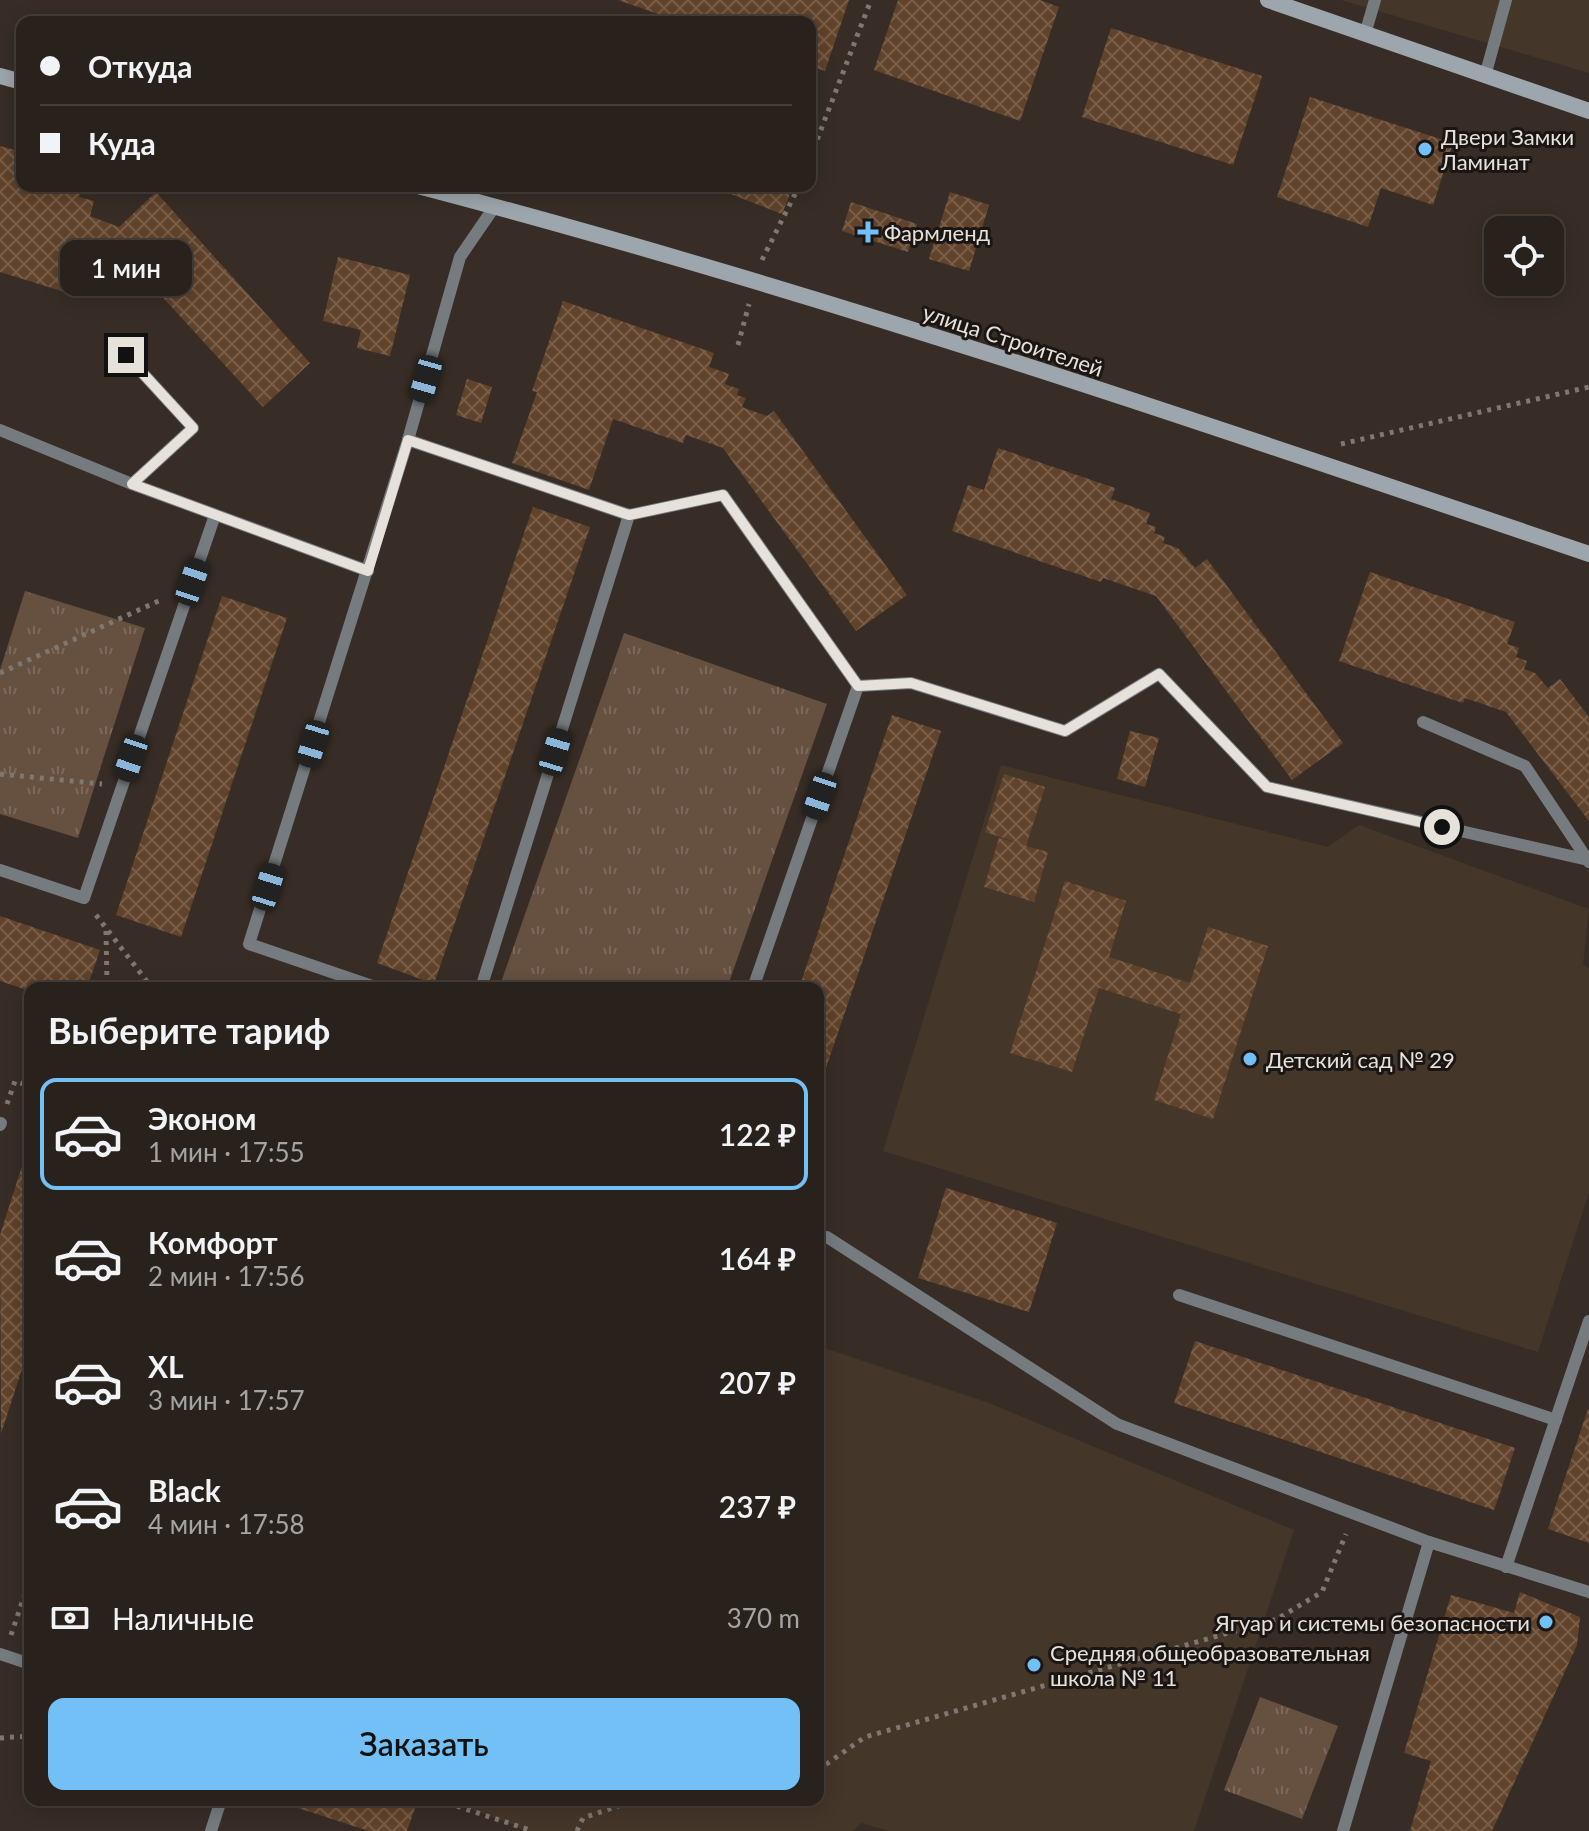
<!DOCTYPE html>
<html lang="ru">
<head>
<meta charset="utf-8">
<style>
	:root { --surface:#29221c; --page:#352f29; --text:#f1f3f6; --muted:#a5a4a3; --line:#453f3b; --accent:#73c0f6 }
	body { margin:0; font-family:Lato,sans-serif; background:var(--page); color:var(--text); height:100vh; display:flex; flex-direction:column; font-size:30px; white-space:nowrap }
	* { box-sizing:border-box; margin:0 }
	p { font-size:26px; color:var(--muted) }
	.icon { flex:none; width:44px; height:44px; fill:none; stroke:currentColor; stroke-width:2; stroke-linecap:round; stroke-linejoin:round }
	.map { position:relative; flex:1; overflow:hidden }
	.side { position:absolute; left:24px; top:982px; width:800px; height:824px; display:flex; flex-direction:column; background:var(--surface); border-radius:16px; box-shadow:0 4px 20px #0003,0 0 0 2px var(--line) }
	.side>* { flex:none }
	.banner { position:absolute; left:16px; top:16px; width:800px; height:176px; border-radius:16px; box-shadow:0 4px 20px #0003,0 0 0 2px var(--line); display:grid; align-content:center; height:176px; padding:0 24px; background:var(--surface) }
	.fabs { position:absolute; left:1484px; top:216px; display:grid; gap:16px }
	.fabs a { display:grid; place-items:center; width:80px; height:80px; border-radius:16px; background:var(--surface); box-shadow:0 4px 20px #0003,0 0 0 2px var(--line); font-size:40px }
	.end { position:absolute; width:36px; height:36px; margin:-18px; border:10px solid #e7e1dc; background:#111; box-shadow:0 0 0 4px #111 }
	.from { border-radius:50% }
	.bubble { position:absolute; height:56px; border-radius:16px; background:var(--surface); box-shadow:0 4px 20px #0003,0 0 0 2px var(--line); font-size:26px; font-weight:600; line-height:56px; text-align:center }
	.car { position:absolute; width:24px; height:48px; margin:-24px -12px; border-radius:10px; box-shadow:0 0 6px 2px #0007; background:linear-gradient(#222 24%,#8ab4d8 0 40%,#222 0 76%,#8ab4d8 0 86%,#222 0) }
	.banner b { display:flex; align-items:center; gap:28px; height:76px; font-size:30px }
	.banner b+b { border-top:2px solid var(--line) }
	.banner i { width:20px; height:20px; background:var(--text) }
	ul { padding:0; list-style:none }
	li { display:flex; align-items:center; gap:24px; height:112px; margin:0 16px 12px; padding:0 8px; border:4px solid transparent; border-radius:16px }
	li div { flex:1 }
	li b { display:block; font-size:30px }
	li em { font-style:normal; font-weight:600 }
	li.selected { border-color:var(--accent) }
	li>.icon { width:72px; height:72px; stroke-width:1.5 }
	h2 { padding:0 24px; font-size:36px; line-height:96px }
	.pay { display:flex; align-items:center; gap:20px; height:88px; padding:0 24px; font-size:30px }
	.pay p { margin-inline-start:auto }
	.action { display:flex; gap:16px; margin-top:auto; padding:16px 24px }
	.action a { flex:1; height:92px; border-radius:16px; background:var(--accent); color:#111; font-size:32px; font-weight:600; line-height:92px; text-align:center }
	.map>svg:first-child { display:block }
</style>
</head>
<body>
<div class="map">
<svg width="1589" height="1831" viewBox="0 0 1589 1831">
	<defs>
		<pattern id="grass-tufts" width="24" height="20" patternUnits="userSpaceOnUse" patternTransform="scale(2)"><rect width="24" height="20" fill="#665040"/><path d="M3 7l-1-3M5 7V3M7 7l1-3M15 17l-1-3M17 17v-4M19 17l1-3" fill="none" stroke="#7c695b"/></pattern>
		<pattern id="building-cross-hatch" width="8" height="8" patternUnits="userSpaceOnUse" patternTransform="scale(2)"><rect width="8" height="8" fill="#61422a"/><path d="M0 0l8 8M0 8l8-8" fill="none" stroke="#785d48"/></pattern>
	</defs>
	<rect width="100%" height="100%" fill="#372d26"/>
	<!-- built -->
	<g fill="#45362a">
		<polygon points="1341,0 1589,0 1589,73"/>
		<polygon points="1001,765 1328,847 1359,825 1589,909 1583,965 1589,968 1589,1192 1538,1352 883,1151"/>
		<polygon points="818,1346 989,1403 1294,1530 1194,1831 889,1831 861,1823 853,1831 528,1831 448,1800 818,1800"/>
	</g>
	<!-- grass -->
	<g fill="url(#grass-tufts)">
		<polygon points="25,591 145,628 78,838 0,814 0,670"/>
		<polygon points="624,633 827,704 727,988 499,988"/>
		<polygon points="1260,1697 1338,1726 1302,1819 1224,1790"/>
	</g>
	<!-- building -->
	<g fill="url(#building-cross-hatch)">
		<polygon points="618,0 849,0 825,71 810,66 810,22 681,22"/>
		<polygon points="898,0 1040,0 1059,7 1020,121 874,70"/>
		<polygon points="1111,28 1262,76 1233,165 1082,117"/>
		<polygon points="1310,97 1453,143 1433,205 1381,188 1368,227 1277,197"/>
		<polygon points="0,146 22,152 22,186 83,186 79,197 94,201 90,216 119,227 156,192 310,363 263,407 114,244 91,279 76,276 71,294 0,272"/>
		<polygon points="710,186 784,186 792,189 782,214"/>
		<polygon points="950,192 989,205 969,271 929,259"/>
		<polygon points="851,202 917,224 908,252 842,231"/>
		<polygon points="338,257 410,275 390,356 357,348 361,330 323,321"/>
		<polygon points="563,301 714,353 709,367 729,374 725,384 739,389 737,395 746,398 742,407 767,416 774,411 907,595 856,631 723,448 686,435 683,443 613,419 589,490 512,463 537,392 532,391"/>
		<polygon points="467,379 492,387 481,423 456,415"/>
		<polygon points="998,448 1115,488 1111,499 1150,513 1146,524 1156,527 1154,533 1165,537 1163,543 1178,548 1195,568 1207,559 1343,743 1292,780 1156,596 1103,578 1101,582 952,531 968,485 984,490"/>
		<polygon points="533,507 590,527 434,984 377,963"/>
		<polygon points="1370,572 1515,622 1507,644 1519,648 1516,657 1527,661 1524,669 1535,673 1548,688 1560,679 1589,717 1589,821 1506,712 1465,698 1463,703 1339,661"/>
		<polygon points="222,596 287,618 181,937 116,915"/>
		<polygon points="892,715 941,731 818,1091 818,988 799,988"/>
		<polygon points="1130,731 1159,738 1145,787 1117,779"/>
		<polygon points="1004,774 1045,787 1026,846 1048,852 1034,902 984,887 999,838 1022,844 985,832"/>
		<polygon points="1065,881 1126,901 1109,957 1190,983 1208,927 1268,946 1213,1119 1154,1100 1181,1014 1099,988 1072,1072 1010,1053"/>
		<polygon points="0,916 100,950 87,988 30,988 30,991 0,981"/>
		<polygon points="29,1144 30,1344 1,1434 0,1235"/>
		<polygon points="946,1188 1057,1223 1029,1312 918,1278"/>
		<polygon points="1195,1341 1515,1448 1494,1510 1174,1403"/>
		<polygon points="1588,1409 1589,1409 1589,1543 1548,1529"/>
		<polygon points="1520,1592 1580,1617 1577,1645 1492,1831 1410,1831 1431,1761 1404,1753 1451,1595 1514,1613"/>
		<polygon points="301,1800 393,1800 415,1808 407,1831 369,1831 298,1808"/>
	</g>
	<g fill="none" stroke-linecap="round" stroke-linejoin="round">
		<!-- path -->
		<g stroke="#807771" stroke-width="5" stroke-dasharray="4 6" stroke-linecap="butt">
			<polyline points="810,158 871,0"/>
			<polyline points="762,260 799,186"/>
			<polyline points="738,345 749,304"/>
			<polyline points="1341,444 1589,387"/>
			<polyline points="0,673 163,599"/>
			<polyline points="0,774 102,784"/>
			<polyline points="96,915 152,988"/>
			<polyline points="106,931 107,983 110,988"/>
			<polyline points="7,1104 15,1081 30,1086"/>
			<polyline points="11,1635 30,1579"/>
			<polyline points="0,1738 30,1736"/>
			<polyline points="818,1770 865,1737 1277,1619 1322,1592 1346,1534"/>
			<polyline points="438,1800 533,1831"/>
			<polyline points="577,1831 583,1818 636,1800"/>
		</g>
		<!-- service -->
		<g stroke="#767b7f" stroke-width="12">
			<polyline points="1365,34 1375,0"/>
			<polyline points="1485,76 1506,0"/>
			<polyline points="126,355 193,428 132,484"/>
			<polyline points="0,430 132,484 368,571"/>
			<polyline points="408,440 629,515 723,495 858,686"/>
			<polyline points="858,686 911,683 1065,731 1159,674 1267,787 1588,860"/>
			<polyline points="1423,722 1525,766 1589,862"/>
			<polyline points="0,870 84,898 215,515"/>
			<polyline points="378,988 249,944 408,440 460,257 495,206"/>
			<polyline points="481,988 629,515"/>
			<polyline points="753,988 858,686"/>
			<polyline points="0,1125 1,1123"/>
			<polyline points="827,1237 1117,1424 1429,1542 1589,1592"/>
			<polyline points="1179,1295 1556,1420"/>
			<polyline points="1506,1567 1589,1321"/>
			<polyline points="0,1654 30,1664"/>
			<polyline points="211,1831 221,1800"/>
			<polyline points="1343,1831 1429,1542"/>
		</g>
		<!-- secondary -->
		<g stroke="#9da6ac" stroke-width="16">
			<polyline points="1268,0 1589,111"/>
			<polyline points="0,76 22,82"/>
			<path d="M 418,186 C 814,290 1202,422 1589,554"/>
		</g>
	</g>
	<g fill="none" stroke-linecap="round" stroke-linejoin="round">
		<!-- route -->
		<polyline stroke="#e7e1dc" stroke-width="10" points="126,355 193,428 132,484 368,571 408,440 629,515 723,495 858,686 911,683 1065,731 1159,674 1267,787 1442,827"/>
	</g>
	<!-- markers -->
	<g fill="#73c0f6" stroke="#1b1613" stroke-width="3">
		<circle cx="1425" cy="149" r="8"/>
		<path d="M864 220h8v8h8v8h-8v8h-8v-8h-8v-8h8z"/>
		<circle cx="1250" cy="1059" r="8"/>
		<circle cx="1546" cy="1622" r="8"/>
		<circle cx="1034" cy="1665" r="8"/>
	</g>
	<g text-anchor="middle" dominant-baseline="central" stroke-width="6" stroke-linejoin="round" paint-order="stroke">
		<!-- poi labels -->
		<g font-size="22" fill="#e7e1dc" stroke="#1b1613" text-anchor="start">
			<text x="1441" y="136">Двери Замки<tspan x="1441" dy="25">Ламинат</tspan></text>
			<text x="884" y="232">Фармленд</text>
			<text x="1266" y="1059">Детский сад № 29</text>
			<text x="1530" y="1622" text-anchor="end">Ягуар и системы безопасности</text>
			<text x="1050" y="1652">Средняя общеобразовательная<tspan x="1050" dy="25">школа № 11</tspan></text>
		</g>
		<!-- street labels -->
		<g font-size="22" fill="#e7e1dc" stroke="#1b1613">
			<text transform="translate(1013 340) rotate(18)">улица Строителей</text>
		</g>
	</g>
</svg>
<div class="fabs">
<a><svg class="icon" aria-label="locate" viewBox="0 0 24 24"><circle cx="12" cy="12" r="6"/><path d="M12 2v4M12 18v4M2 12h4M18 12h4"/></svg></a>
</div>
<i class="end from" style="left:1442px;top:827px"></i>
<i class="end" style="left:126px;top:355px"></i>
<div class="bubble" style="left:60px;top:240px;width:132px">1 мин</div>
<i class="car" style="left:426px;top:379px;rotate:196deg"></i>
<i class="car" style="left:192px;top:582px;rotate:19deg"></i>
<i class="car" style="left:313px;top:744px;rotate:197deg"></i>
<i class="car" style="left:555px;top:752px;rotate:17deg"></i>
<i class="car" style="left:131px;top:758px;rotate:199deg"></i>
<i class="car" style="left:820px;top:796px;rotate:199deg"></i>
<i class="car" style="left:268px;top:887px;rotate:17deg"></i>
<div class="banner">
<b><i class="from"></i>Откуда</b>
<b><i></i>Куда</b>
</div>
<section class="side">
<h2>Выберите тариф</h2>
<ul>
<li class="selected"><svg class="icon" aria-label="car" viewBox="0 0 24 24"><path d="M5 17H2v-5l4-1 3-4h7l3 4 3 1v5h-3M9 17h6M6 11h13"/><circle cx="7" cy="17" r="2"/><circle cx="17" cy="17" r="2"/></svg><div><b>Эконом</b><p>1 мин · 17:55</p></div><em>122 ₽</em></li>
<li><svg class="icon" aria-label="car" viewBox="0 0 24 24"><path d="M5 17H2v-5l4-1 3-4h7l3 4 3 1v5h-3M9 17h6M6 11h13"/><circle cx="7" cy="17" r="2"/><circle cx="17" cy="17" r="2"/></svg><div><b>Комфорт</b><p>2 мин · 17:56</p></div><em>164 ₽</em></li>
<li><svg class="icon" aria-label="car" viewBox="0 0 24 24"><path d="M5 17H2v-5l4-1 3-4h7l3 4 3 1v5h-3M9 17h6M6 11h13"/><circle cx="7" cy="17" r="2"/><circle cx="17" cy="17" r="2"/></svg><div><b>XL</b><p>3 мин · 17:57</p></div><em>207 ₽</em></li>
<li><svg class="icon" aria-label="car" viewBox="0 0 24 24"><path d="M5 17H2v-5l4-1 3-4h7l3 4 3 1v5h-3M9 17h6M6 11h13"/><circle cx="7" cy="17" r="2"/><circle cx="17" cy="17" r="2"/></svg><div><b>Black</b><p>4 мин · 17:58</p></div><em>237 ₽</em></li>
</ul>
<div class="pay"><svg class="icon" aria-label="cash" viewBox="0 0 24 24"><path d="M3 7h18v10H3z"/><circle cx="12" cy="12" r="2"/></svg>Наличные<p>370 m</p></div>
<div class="action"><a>Заказать</a></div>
</section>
</div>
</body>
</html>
